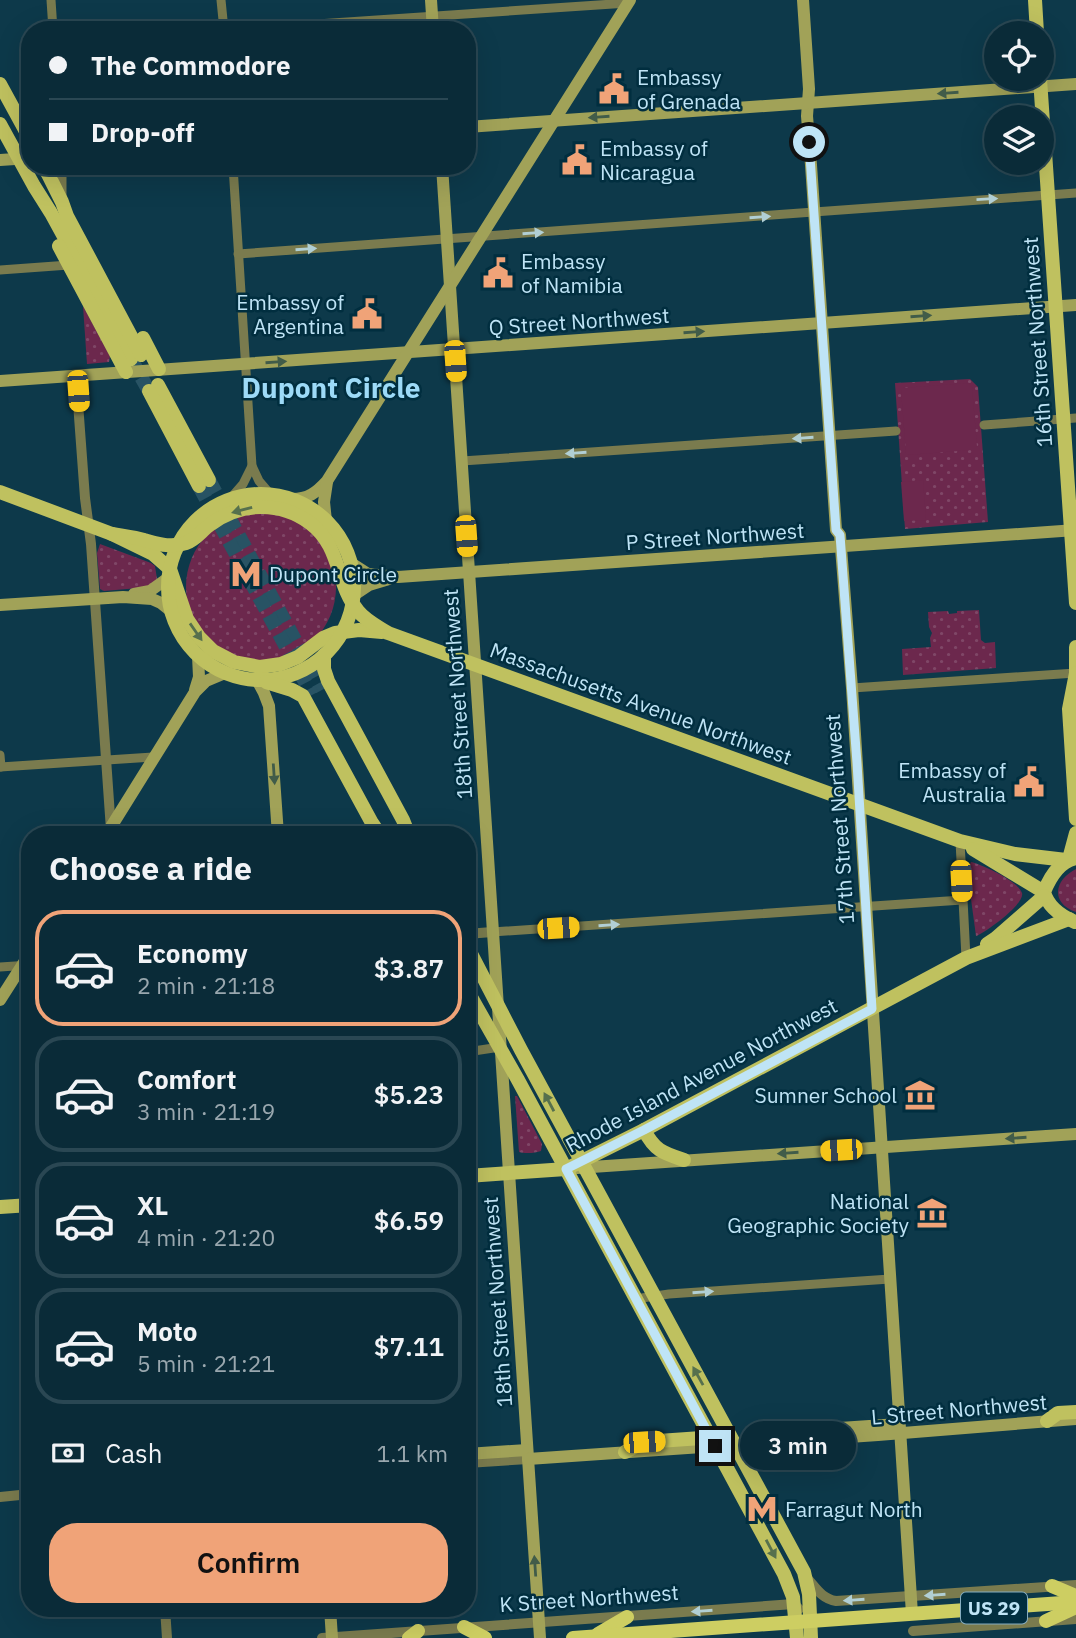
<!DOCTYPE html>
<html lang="en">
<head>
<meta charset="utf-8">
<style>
	:root { --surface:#0a2b38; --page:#183743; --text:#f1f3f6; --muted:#99a7ae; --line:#2a4753; --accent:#f0a378 }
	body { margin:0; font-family:"IBM Plex Sans",sans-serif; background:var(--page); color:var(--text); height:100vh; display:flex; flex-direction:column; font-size:26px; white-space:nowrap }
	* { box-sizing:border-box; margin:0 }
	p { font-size:23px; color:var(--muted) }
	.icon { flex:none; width:38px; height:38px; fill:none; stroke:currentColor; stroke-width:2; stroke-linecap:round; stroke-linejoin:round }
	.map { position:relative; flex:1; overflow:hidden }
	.panel { position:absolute; left:21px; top:826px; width:455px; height:791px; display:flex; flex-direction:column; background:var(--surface); border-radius:28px; box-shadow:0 7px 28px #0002,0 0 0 2px var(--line) }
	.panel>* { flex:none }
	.hud { position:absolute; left:21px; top:21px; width:455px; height:154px; border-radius:28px; box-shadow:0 7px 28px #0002,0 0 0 2px var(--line); display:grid; align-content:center; height:154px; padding:0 28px; background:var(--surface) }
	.buttons { position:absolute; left:984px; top:21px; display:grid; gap:14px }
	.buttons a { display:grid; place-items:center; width:70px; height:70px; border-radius:50%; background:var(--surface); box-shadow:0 7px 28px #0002,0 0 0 2px var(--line); font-size:35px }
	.end { position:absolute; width:32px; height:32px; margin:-16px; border:9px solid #bfe4f6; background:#111; box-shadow:0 0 0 4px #111 }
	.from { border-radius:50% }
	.bubble { position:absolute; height:49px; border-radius:24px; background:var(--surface); box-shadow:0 7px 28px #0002,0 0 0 2px var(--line); font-size:23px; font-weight:600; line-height:49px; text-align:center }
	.car { position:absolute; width:21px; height:42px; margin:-21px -10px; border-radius:9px; box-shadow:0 0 5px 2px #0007; background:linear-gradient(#f5c518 24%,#345 0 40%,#f5c518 0 76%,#345 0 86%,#f5c518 0) }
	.hud b { display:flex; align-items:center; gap:24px; height:66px; font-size:26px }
	.hud b+b { border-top:2px solid var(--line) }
	.hud i { width:18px; height:18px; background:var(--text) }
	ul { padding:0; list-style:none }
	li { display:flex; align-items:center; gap:21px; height:116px; margin:0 14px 10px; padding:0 14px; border:4px solid var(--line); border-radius:28px }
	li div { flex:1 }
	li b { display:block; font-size:26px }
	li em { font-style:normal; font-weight:600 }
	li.current { border-color:var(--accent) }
	li>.icon { width:63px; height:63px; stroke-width:1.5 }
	h2 { padding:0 28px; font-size:32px; line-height:84px }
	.pay { display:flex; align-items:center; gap:18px; height:77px; padding:0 28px; font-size:26px }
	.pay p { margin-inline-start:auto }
	.primary-button { display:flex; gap:14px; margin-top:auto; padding:14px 28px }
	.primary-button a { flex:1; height:80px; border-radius:28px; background:var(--accent); color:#111; font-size:28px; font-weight:600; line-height:80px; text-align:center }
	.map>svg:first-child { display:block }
</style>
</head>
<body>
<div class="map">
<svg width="1076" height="1638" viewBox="0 0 1076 1638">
	<defs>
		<pattern id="green-dots" width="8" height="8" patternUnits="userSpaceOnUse" patternTransform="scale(1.75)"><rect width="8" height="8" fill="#6c284d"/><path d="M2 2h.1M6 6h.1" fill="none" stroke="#7f4767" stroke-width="1.8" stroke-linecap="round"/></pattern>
	</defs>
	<rect width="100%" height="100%" fill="#0d394a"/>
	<!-- green -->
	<g fill="url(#green-dots)">
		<polygon points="83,306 110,356 109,362 87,364"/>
		<polygon points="970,379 978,387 988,522 905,529 895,383"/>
		<circle cx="261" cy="587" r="75"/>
		<polygon points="100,544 151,563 155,566 157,579 150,587 104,591 100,589 97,553"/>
		<polygon points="979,610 981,640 985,643 995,642 996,668 903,675 902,649 931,647 930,638 932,633 929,627 928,612 948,611 949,614 957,613 957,611"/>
		<path d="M 971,862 C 983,865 1018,881 1022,893 C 1025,904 986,932 976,936 L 971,899 L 970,864 Z"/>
		<path d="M 1076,869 L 1076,912 C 1050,903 1054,880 1076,869 Z"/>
		<path d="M 515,1096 L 517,1096 L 542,1144 L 541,1151 C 536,1153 525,1154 519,1152 Z"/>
	</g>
	<!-- pitch -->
	<g fill="#6c284d">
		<polygon points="968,383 972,387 977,447 971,450 908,455 906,453 901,390 903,388"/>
		<polygon points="923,480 926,520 904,521 901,482"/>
	</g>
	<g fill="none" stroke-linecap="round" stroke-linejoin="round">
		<!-- primary-tunnel -->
		<g stroke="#285364" stroke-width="14" stroke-dasharray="14 7" stroke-linecap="butt">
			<polyline points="131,359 149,391"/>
			<polyline points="209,480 322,690"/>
			<polyline points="199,486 312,695"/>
		</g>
		<!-- minor -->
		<g stroke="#7a7b4e" stroke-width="9">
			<polyline points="51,0 53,30"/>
			<polyline points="221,0 224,30"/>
			<polyline points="227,30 628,3"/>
			<polyline points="233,166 252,466 259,481 271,495"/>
			<polyline points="62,197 62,166"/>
			<polyline points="238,254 1076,193"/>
			<polyline points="0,270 69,265"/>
			<polyline points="984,425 1076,418"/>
			<polyline points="462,461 896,431"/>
			<polyline points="230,499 243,484 252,466"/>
			<polyline points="852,688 1076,673"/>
			<polyline points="0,755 1,767"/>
			<polyline points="0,767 153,757"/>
			<polyline points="960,841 966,958"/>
			<polyline points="492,932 962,900"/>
			<polyline points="0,967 30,965"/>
			<polyline points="467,1052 500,1047"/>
			<polyline points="635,1299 669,1294 890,1279"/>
		</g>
		<!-- tertiary -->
		<g stroke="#7a7b4e" stroke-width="10">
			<polyline points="76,376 85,498 91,544 111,830"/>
			<polyline points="467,934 492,932"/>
			<polyline points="467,1463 528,1459"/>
			<polyline points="0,1497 30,1494"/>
			<path d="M 807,1578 C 816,1588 822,1599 836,1601 L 1076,1585"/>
			<polyline points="165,1608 167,1638"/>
			<polyline points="913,1631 1076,1619"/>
			<polyline points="322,1638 794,1604 799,1609"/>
		</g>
		<!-- secondary -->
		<g stroke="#a1a258" stroke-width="12">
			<polyline points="431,0 433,30"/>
			<polyline points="803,0 809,89 807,116 811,165 836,530 840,535 852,688 912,1614"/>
			<polyline points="467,127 1076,84"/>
			<polyline points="0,160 30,158"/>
			<polyline points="442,166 540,1638"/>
			<polyline points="0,381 1076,305"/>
			<path d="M 292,499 C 308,499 316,493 327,481 L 630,0"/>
			<polyline points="326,521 324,502 327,482"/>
			<polyline points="351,563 368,574 398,577 1076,530"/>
			<polyline points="134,594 150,591 168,578"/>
			<polyline points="354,595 369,585 389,579"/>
			<polyline points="0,605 123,597 152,599 161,603 171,611"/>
			<polyline points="257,680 264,693 269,706 278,835"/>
			<polyline points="195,690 199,677 198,656"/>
			<polyline points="106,835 195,692 206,681 225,673"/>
			<polyline points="0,1000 30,953"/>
			<polyline points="577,1168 1076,1134"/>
			<polyline points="828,1438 840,1428 899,1424"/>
			<polyline points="467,1454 527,1450"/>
			<polyline points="528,1459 878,1435 1076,1419"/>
			<polyline points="330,1608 332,1638"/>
		</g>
		<!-- primary -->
		<g stroke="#bfc15f" stroke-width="14">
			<polyline points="1035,0 1037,33"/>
			<polyline points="1040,79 1076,603"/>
			<polyline points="0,84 30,139"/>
			<polyline points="0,124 34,186 51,213 131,359"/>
			<polyline points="44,166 62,202 67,216 141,355"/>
			<polyline points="59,246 126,372"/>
			<polyline points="143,338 159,369"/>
			<polyline points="158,385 209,480"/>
			<polyline points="149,391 199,486"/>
			<polyline points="0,492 112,534 153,554 170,569 187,619 199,637 213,651 234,662 260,667 281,664 298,657 323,638 335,633 359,630 382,632"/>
			<circle cx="261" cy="587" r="93"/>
			<path d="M 112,534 C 123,536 134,537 144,540 C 159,544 170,548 186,543 C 196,540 202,530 211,524 C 241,502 280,501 310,523 C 342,547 335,583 358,611 C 366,621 377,626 388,633 L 960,841 L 1015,854 L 1066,860"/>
			<polyline points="1076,647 1076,678"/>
			<polyline points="324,655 324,669 328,681 403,820 409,835"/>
			<polyline points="1076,673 1069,709 1076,819"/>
			<polyline points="266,682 292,690 303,696 372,823 380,835"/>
			<polyline points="973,849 1044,892"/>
			<polyline points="1069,859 1076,833"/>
			<path d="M 1075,922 C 1061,916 1048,907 1044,892 C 1050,877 1059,861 1076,858"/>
			<polyline points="987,944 996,938 1044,896"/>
			<polyline points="467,946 521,1050 804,1572 809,1594 811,1638"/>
			<polyline points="467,990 518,1080 784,1574 793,1597 797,1638"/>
			<path d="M 644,1130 C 655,1151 663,1153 684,1160"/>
			<polyline points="467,1176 566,1169 644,1130 966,958 1069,919"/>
			<polyline points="0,1207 30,1205"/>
			<polyline points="1047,1421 1058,1413 1076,1412"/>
			<polyline points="625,1452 644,1442 716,1437"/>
		</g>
		<!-- trunk -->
		<g stroke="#cdce62" stroke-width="14">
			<polyline points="1052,1586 1076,1596"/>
			<polyline points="1046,1621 1076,1607"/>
			<polyline points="464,1627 485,1638"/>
			<polyline points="598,1634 627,1617"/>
			<polyline points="409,1638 418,1631"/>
			<polyline points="573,1638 1076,1602"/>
		</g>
	</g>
	<!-- one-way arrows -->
	<defs><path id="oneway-solid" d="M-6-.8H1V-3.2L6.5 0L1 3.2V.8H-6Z" transform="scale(1.75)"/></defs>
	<g fill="#415c49">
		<use href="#oneway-solid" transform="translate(948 93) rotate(176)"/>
		<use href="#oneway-solid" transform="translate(599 117) rotate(176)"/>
		<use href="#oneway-solid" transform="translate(921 316) rotate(-4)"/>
		<use href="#oneway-solid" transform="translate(694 332) rotate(-4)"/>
		<use href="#oneway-solid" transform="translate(276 362) rotate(-4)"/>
		<use href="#oneway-solid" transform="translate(274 774) rotate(86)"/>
		<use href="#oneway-solid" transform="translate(1016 1138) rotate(176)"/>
		<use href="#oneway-solid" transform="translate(788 1153) rotate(176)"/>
		<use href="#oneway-solid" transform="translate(535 1566) rotate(-94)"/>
	</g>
	<g fill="#b1cfd4">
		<use href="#oneway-solid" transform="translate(987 199) rotate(-3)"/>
		<use href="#oneway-solid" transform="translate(760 217) rotate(-4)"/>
		<use href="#oneway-solid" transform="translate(533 233) rotate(-4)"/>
		<use href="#oneway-solid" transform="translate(306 249) rotate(-4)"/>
		<use href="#oneway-solid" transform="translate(803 438) rotate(176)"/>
		<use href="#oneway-solid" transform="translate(576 453) rotate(176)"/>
		<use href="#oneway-solid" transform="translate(609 925) rotate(-4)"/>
		<use href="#oneway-solid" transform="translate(703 1292) rotate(-4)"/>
		<use href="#oneway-solid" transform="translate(935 1595) rotate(176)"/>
		<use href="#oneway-solid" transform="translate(854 1600) rotate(176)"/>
		<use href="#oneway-solid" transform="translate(702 1611) rotate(176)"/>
	</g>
	<g fill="#56704d">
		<use href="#oneway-solid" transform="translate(242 510) rotate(165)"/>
		<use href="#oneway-solid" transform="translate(196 632) rotate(55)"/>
		<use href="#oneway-solid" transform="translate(549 1102) rotate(-118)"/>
		<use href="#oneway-solid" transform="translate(698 1376) rotate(-119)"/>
		<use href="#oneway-solid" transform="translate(771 1549) rotate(62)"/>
	</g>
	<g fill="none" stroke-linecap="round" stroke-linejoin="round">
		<!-- route -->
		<polyline stroke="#bfe4f6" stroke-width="9" points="715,1446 566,1169 644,1130 872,1009 857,763 840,535 836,530 809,142"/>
	</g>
	<!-- icons -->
	<defs>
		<g id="civic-bare" transform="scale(2.415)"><path d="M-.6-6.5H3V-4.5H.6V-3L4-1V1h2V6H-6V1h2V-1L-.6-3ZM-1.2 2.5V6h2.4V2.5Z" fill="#f0a378" stroke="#012e3f" stroke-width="2.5" paint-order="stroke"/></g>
		<g id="metro-bare" transform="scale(2.415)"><path d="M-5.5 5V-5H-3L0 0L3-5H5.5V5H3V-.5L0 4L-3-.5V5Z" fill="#f0a378" stroke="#012e3f" stroke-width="2.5" paint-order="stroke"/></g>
		<g id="museum-bare" transform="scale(2.415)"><path d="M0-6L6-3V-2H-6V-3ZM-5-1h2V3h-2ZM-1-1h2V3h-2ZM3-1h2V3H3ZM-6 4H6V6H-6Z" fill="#f0a378" stroke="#012e3f" stroke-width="2.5" paint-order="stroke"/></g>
	</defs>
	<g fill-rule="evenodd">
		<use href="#civic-bare" x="614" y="89"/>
		<use href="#civic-bare" x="577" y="160"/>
		<use href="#civic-bare" x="498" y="273"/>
		<use href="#civic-bare" x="367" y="314"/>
		<use href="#metro-bare" x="246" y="574"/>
		<use href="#civic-bare" x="1029" y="782"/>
		<use href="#museum-bare" x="920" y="1095"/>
		<use href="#museum-bare" x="932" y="1213"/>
		<use href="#metro-bare" x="762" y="1509"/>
	</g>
	<g text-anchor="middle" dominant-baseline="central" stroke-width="5" stroke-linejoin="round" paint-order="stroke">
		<!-- shield labels -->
		<rect fill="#012e3f" stroke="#86adbf" stroke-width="2" x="961" y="1592.5" width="66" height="31" rx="5"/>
		<g font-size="19" font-weight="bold" fill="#bfe4f6">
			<text x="994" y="1608">US 29</text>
		</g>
		<!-- poi labels -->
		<g font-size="21" fill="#bfe4f6" stroke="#012e3f" text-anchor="start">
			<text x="637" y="77">Embassy<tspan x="637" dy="24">of Grenada</tspan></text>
			<text x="600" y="148">Embassy of<tspan x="600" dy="24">Nicaragua</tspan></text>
			<text x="521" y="261">Embassy<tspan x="521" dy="24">of Namibia</tspan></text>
			<text x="344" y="302" text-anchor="end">Embassy of<tspan x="344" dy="24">Argentina</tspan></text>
			<text x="269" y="574">Dupont Circle</text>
			<text x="1006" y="770" text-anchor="end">Embassy of<tspan x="1006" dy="24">Australia</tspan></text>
			<text x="897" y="1095" text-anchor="end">Sumner School</text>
			<text x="909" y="1201" text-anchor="end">National<tspan x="909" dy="24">Geographic Society</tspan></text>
			<text x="785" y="1509">Farragut North</text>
		</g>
		<!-- street labels -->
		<g font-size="21" fill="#bfe4f6" stroke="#012e3f">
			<text transform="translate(579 321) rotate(-4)">Q Street Northwest</text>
			<text transform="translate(1037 342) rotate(-94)">16th Street Northwest</text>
			<text transform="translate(715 536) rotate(-4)">P Street Northwest</text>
			<text transform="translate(457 694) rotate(-94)">18th Street Northwest</text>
			<text transform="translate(641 703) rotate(20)">Massachusetts Avenue Northwest</text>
			<text transform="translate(839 819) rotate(-94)">17th Street Northwest</text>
			<text transform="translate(701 1075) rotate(-28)">Rhode Island Avenue Northwest</text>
			<text transform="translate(497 1302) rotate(-94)">18th Street Northwest</text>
			<text transform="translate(959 1409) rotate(-5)">L Street Northwest</text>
			<text transform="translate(589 1598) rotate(-4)">K Street Northwest</text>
		</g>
		<!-- district labels -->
		<g font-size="28" font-weight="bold" fill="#9ddaf7" stroke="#012e3f">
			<text x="331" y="387">Dupont Circle</text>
		</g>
	</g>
</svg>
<div class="buttons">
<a><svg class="icon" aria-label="locate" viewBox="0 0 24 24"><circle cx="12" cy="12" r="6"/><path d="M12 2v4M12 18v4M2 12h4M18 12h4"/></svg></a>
<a><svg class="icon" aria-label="layers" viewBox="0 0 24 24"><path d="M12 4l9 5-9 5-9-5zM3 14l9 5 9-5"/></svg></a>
</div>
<i class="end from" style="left:809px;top:142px"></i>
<i class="end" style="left:715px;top:1446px"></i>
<div class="bubble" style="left:740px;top:1421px;width:116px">3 min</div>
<i class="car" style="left:455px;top:361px;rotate:176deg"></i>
<i class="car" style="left:78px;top:391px;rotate:176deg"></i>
<i class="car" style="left:466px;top:536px;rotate:176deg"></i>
<i class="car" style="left:961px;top:881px;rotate:177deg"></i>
<i class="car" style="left:558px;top:928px;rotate:86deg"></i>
<i class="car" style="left:841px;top:1150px;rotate:266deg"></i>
<i class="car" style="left:644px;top:1442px;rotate:86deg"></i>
<div class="hud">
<b><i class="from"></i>The Commodore</b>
<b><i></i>Drop-off</b>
</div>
<section class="panel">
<h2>Choose a ride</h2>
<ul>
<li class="current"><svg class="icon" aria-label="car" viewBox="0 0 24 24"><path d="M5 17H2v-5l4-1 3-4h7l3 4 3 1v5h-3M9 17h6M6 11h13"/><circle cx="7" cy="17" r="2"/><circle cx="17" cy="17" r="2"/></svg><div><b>Economy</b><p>2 min · 21:18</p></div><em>$3.87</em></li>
<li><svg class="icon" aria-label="car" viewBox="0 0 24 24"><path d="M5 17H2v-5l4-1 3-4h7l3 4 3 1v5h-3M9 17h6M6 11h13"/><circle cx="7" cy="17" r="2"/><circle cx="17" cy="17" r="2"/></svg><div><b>Comfort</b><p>3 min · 21:19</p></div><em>$5.23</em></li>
<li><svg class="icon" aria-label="car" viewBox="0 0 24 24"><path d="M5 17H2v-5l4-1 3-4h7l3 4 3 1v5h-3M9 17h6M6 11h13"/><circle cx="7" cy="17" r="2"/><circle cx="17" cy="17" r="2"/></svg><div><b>XL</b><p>4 min · 21:20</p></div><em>$6.59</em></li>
<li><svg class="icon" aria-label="car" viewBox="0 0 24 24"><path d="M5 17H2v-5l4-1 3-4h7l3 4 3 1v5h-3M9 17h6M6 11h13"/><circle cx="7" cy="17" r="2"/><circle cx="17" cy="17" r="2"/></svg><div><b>Moto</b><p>5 min · 21:21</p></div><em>$7.11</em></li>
</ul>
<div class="pay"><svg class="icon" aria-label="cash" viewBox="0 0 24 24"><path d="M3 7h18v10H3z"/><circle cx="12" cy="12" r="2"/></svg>Cash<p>1.1 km</p></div>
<div class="primary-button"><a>Confirm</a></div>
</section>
</div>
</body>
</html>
